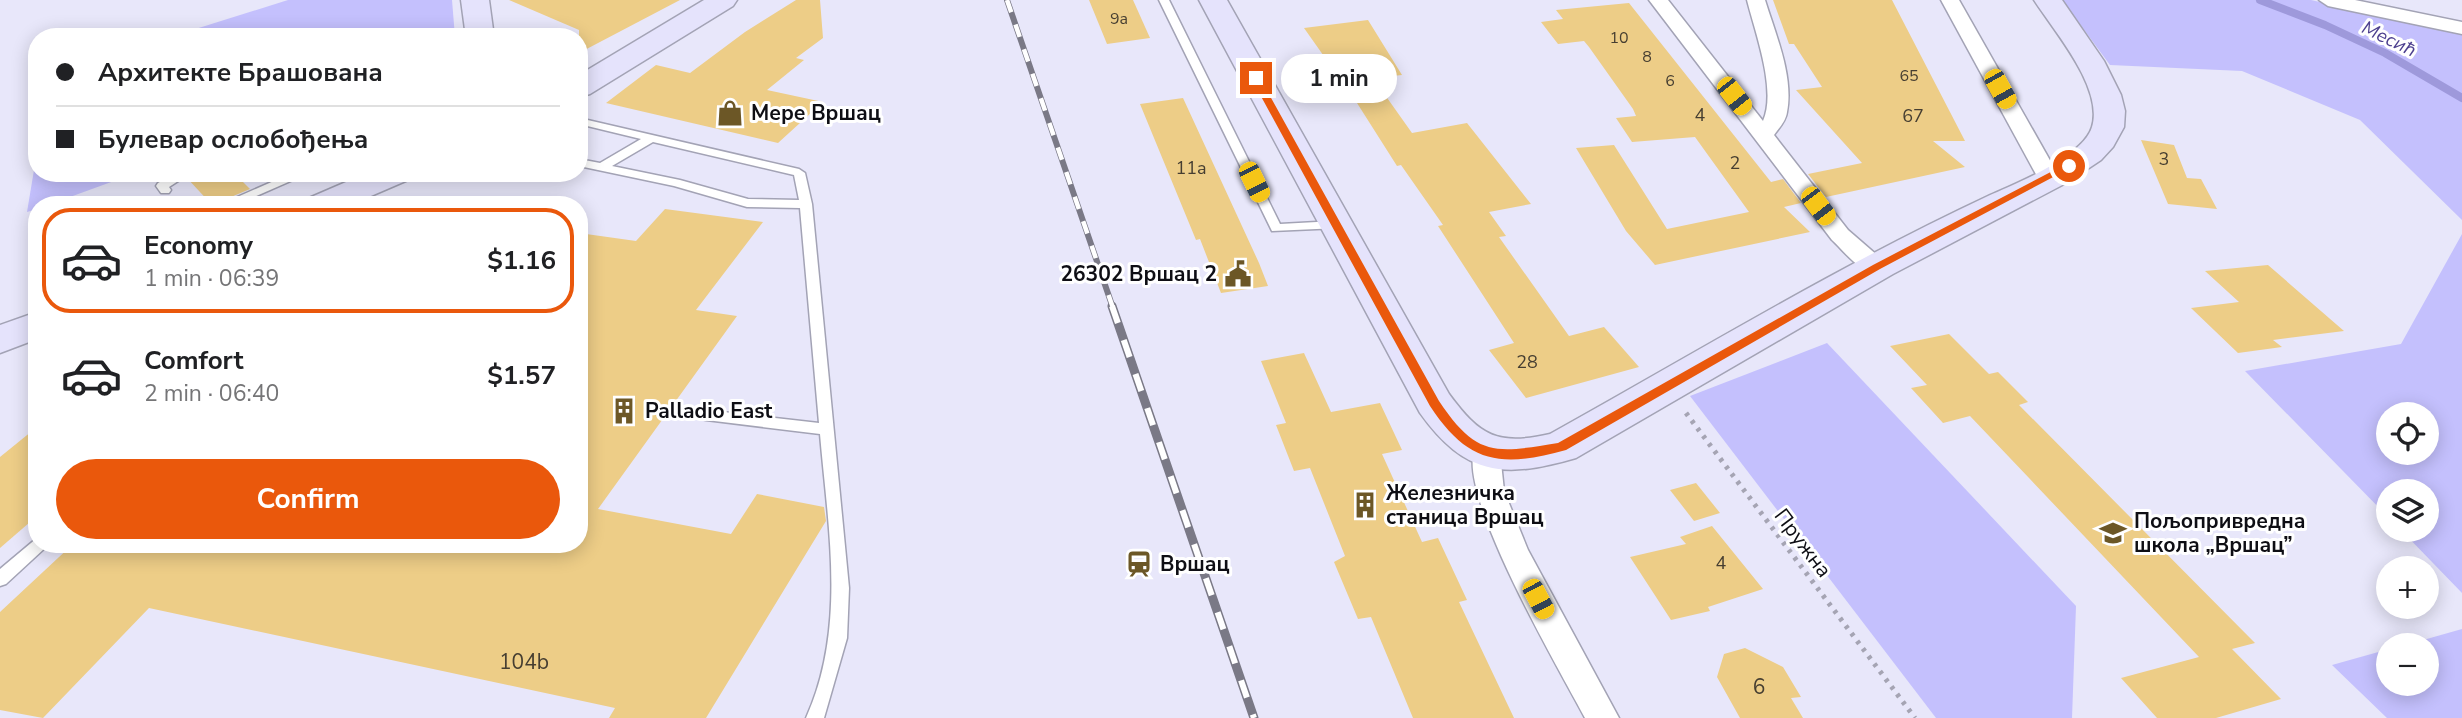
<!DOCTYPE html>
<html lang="en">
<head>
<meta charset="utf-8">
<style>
	:root { --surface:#fff; --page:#f2f2f2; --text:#202124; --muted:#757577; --line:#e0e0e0; --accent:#ea580c }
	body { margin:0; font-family:"Nunito Sans",sans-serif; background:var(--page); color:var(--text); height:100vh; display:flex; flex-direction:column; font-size:26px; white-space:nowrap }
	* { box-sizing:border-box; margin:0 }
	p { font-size:23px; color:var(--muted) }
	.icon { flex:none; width:38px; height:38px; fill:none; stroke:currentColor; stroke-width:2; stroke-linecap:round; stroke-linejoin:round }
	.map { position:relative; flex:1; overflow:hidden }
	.panel { position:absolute; left:28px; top:196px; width:560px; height:357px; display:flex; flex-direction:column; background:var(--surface); border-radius:28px; box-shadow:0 4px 18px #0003 }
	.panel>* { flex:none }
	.banner { position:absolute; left:28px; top:28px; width:560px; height:154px; border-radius:28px; box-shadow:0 4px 18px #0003; display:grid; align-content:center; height:154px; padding:0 28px; background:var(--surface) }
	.fabs { position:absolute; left:2376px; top:402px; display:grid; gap:14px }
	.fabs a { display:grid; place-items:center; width:63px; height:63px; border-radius:50%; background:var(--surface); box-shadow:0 4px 18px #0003; font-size:35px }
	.end { position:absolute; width:32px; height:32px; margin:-16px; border:9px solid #ea580c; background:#fff; box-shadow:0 0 0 4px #fff }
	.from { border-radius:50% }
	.bubble { position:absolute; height:49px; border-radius:24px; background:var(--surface); box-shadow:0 4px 18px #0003; font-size:23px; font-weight:700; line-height:49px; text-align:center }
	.car { position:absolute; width:21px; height:42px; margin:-21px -10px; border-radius:9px; box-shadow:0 0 5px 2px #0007; background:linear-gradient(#f5c518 24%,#345 0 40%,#f5c518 0 76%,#345 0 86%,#f5c518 0) }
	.banner b { display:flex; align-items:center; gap:24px; height:66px; font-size:26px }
	.banner b+b { border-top:2px solid var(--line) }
	.banner i { width:18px; height:18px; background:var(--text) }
	ul { padding:12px 0 0; list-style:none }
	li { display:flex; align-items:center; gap:21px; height:105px; margin:0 14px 10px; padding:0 14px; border:4px solid transparent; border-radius:28px }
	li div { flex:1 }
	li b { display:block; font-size:26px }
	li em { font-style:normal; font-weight:700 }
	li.selected { border-color:var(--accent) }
	li>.icon { width:63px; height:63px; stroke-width:1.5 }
	.action { display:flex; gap:14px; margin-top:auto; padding:14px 28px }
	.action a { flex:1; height:80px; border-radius:42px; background:var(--accent); color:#fff; font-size:28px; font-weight:700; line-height:80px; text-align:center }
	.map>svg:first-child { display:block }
</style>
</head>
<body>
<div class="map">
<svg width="2462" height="718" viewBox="0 0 2462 718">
	<rect width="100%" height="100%" fill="#e8e7fa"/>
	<!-- green -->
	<g fill="#c4c0fd" fill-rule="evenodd">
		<polygon points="288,0 452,0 455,37 170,37"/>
		<polygon points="2062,0 2311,0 2462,34 2462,220 2360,120 2242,71 2110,65"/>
		<polygon points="37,152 37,173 136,173 48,205 37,205 37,209 27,212"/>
		<path d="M 2462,234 L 2462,593 L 2401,530 L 2427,530 L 2427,492 L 2389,492 L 2389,518 L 2245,371 L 2401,344 ZM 2389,415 L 2427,415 L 2427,453 L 2389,453 Z"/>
		<polygon points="1827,343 2076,606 2072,718 1936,718 1690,396"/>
		<polygon points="2462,629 2462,718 2387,718 2332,665 2389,649 2389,684 2427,684 2427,646 2402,646"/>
	</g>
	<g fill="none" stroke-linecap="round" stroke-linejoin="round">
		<!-- stream -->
		<polyline stroke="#9e99db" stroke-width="8" points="2260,0 2325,25 2385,53 2462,98"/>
	</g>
	<!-- building -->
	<g fill="#edcd87">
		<polygon points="509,0 680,0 579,53 579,30"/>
		<polygon points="796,0 820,0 823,38 796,58 804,60 767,90 823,102 778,143 606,103 656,65 690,73 745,32"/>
		<polygon points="1089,0 1133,0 1150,38 1107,44"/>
		<polygon points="1773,0 1892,0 1965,141 1933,141 1965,167 1826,197 1808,174 1862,163 1796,90 1822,87 1794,44 1789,44"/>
		<polygon points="1629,3 1771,182 1783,179 1801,203 1784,207 1810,232 1655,265 1626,231 1576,148 1614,145 1667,229 1749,212 1695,137 1632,142 1616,118 1636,116 1633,109 1589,47 1584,41 1558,44 1541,22 1563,19 1556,10"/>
		<polygon points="1368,20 1402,75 1373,78 1412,133 1467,123 1531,204 1489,212 1506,236 1499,237 1569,336 1604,327 1639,367 1526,398 1489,350 1514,343 1438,226 1443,225 1401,165 1397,166 1357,103 1304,28"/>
		<polygon points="1183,98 1259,263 1268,286 1221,293 1200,239 1196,240 1140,104"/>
		<polygon points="2141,140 2174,145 2187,178 2201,179 2217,209 2168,204"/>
		<polygon points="191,173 234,173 250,189 212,205 187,178"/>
		<polygon points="665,209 763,222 696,310 737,316 598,509 731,534 757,494 824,507 826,521 706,718 609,718 615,708 149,608 43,718 0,710 0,612 73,544 579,544 579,233 636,241"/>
		<polygon points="2268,265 2344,331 2273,340 2282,347 2238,353 2191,308 2239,302 2205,271"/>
		<polygon points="1949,334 1989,374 1998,372 2028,402 2019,405 2255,643 2232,649 2281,699 2216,718 2157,718 2121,678 2199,657 1970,416 1943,423 1911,388 1927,385 1890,346"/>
		<polygon points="1304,353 1331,412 1380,403 1402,450 1382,454 1422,542 1438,538 1467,600 1459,602 1514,718 1413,718 1371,617 1358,619 1334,562 1345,556 1310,468 1294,471 1276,425 1286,423 1261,361"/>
		<polygon points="37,427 37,516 0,548 0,457"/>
		<polygon points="1696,483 1720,513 1694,521 1670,490"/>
		<polygon points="1712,526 1763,589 1708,607 1710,611 1671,620 1630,557 1686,544 1680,537"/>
		<polygon points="1745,648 1783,667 1801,697 1791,698 1803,718 1740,718 1717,677 1724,654"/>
	</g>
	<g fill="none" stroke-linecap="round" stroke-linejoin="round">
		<!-- lane casing -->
		<g stroke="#a3a3b5" stroke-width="3">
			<g id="lane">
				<polygon points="1159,0 1169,0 1280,224 1335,221 1341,225 1339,228 1272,231"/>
				<path d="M 579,118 L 799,169 L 805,173 L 812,204 L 849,588 L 847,638 L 824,718 L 806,718 C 847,628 828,528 820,434 L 706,420 L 701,419 L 699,415 L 701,411 L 706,410 L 819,423 L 800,208 L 747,207 L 674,186 L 579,166 L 579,159 L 600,163 L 641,139 L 579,124 ZM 653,142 L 794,175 L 799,200 L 748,199 L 680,180 L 612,166 Z"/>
				<polygon points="176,173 189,174 169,187 171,190 169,193 161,193 156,186 158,183"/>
				<polygon points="292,173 309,173 236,205 219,205"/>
				<polygon points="330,173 359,173 382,177 384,180 378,184 336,177"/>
				<polygon points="37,538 37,544 47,544 45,548 6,584 0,586 0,569"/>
			</g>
		</g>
		<!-- street casing -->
		<g stroke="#a3a3b5" stroke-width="3">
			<g id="street">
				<path d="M 1649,0 L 1668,0 L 1763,121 C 1777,90 1755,32 1747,0 L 1765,0 C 1775,33 1794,76 1787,112 C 1786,121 1779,128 1774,135 L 1848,230 L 1885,262 L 1888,267 L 1885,272 C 1863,278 1846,253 1832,240 Z"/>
				<polygon points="1941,0 1959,0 2060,178 2057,183 2041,183 2038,178"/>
				<polygon points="2319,0 2355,0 2462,22 2462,34 2328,6"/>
				<path d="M 1486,443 L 1496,446 L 1500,453 L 1504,491 L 1528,550 L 1619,718 L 1585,718 C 1561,672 1452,488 1476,446 Z"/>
			</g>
		</g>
		<!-- secondary casing -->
		<g stroke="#a3a3b5" stroke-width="3">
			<g id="secondary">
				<polygon points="461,0 489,0 494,37 466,37"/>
				<polygon points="704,0 737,0 733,6 590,94 579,97 579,75"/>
				<path d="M 1199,0 L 1227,0 L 1449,394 C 1480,436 1497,446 1550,434 C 1694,354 1838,266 1988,196 C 2015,184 2083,157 2092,127 C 2104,88 2054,31 2034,0 L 2062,0 L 2104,61 L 2121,95 L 2125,111 L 2124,127 L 2113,147 L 2101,160 L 2068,182 L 1893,274 L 1576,458 C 1504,479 1465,476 1420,413 Z"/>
				<polygon points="367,173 412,173 408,180 350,205 304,205 309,198"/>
				<polygon points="37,312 37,339 0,353 0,325"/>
			</g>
		</g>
		<!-- path -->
		<polyline stroke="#a5a4b3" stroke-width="5" stroke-dasharray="3.5 6" stroke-linecap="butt" points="1686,413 1915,718"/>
		<!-- lane -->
		<use href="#lane" fill="#fff" fill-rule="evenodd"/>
		<!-- street -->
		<use href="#street" fill="#fff" fill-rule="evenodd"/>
		<!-- secondary -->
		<use href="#secondary" fill="#e5e3fc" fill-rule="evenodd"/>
		<!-- rail-far1 casing -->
		<g stroke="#7a7986" stroke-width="6">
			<polyline id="rail-far1" points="1007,0 1113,308"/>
		</g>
		<!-- rail casing -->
		<g stroke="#7a7986" stroke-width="9">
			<polyline id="rail" points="1112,306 1254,718"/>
		</g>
		<!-- rail-far1 -->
		<use href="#rail-far1" stroke="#fff" stroke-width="4.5" stroke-dasharray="13" stroke-linecap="butt"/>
		<!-- rail -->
		<use href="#rail" stroke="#fff" stroke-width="6" stroke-dasharray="18" stroke-linecap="butt"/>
	</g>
	<!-- route -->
	<path fill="#ea580c" d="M 1256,75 L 1260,78 L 1439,401 C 1477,458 1496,453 1558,443 L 1873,265 L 2066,164 L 2074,166 L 1880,269 L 1566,450 C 1501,468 1468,464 1430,406 L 1251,78 Z"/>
	<!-- icons -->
	<defs>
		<g id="shop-bare" transform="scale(2.1)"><path d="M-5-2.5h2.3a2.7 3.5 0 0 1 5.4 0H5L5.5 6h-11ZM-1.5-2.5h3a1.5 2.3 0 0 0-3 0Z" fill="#6c5726" stroke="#fff" stroke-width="2.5" paint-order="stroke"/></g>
		<g id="civic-bare" transform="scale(2.1)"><path d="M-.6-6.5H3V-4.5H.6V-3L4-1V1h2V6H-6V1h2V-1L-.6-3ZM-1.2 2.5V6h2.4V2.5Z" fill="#6c5726" stroke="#fff" stroke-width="2.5" paint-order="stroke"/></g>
		<g id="building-bare" transform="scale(2.1)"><path d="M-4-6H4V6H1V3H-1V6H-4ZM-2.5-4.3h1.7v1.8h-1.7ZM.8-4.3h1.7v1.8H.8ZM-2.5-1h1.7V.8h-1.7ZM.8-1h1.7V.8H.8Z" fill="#6c5726" stroke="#fff" stroke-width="2.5" paint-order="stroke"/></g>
		<g id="school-bare" transform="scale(2.1)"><path d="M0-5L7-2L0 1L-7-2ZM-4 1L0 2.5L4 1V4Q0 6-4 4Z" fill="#6c5726" stroke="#fff" stroke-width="2.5" paint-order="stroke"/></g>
		<g id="station-bare" transform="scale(2.1)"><path d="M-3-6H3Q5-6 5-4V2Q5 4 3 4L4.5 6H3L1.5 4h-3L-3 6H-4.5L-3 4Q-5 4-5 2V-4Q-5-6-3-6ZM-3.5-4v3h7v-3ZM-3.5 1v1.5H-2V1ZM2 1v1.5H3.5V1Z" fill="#6c5726" stroke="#fff" stroke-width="2.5" paint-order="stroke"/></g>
	</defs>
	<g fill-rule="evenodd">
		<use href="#shop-bare" x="730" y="113"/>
		<use href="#civic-bare" x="1238" y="274"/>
		<use href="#building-bare" x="624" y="411"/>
		<use href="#building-bare" x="1365" y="505"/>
		<use href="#school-bare" x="2113" y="533"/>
		<use href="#station-bare" x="1139" y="564"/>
	</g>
	<g text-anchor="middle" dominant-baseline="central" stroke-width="6" stroke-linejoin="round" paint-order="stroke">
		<!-- far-number labels -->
		<g font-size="16" fill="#463e31">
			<text x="1119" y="19">9a</text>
			<text x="1619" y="38">10</text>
			<text x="1647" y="57">8</text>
			<text x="1909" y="76">65</text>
			<text x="1670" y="81">6</text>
		</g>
		<!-- number labels -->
		<g font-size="18" fill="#463e31">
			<text x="1700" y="115">4</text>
			<text x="1913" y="116">67</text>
			<text x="2164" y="159">3</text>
			<text x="1735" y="163">2</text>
			<text x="1191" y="168">11a</text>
			<text x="1527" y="362">28</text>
			<text x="1721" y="563">4</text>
		</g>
		<!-- far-water labels -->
		<g font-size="19" font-style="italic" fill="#4d408f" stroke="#fff">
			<text transform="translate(2389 39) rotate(26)">Месић</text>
		</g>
		<!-- poi labels -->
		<g font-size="21" font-weight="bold" fill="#0e0e14" stroke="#fff" text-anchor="start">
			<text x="751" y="113">Мере Вршац</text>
			<text x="1217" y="274" text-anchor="end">26302 Вршац 2</text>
			<text x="645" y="411">Palladio East</text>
			<text x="1386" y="493">Железничка<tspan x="1386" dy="24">станица Вршац</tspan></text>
			<text x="2134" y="521">Пољопривредна<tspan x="2134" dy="24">школа „Вршац”</tspan></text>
			<text x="1160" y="564">Вршац</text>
		</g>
		<!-- street labels -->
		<g font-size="21" fill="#0e0e14" stroke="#fff">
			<text transform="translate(1803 543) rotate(53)">Пружна</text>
		</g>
		<!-- near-number labels -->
		<g font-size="21" fill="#463e31">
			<text x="524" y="662">104b</text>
			<text x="1759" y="687">6</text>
		</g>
	</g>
</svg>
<div class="fabs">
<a><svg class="icon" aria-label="locate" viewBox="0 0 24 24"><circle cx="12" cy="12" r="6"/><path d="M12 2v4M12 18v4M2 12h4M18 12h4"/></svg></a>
<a><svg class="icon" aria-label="layers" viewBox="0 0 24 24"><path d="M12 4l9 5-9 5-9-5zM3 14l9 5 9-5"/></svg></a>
<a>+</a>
<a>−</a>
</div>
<i class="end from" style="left:2069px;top:166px"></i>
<i class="end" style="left:1256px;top:78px"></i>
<div class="bubble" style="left:1281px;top:54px;width:116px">1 min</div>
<i class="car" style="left:2000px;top:89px;rotate:151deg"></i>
<i class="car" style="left:1734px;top:96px;rotate:142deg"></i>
<i class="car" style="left:1254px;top:182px;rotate:154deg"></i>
<i class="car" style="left:1818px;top:206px;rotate:143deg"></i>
<i class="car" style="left:1538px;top:599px;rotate:152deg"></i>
<div class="banner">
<b><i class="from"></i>Архитекте Брашована</b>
<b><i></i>Булевар ослобођења</b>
</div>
<section class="panel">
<ul>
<li class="selected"><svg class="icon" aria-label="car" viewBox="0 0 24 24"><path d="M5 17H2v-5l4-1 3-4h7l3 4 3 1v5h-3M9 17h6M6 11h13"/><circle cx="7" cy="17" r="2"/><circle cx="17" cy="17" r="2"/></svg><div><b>Economy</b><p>1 min · 06:39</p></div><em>$1.16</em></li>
<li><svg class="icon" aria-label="car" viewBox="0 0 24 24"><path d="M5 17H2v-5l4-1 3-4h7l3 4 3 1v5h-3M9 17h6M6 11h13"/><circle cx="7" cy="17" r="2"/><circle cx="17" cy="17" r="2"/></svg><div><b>Comfort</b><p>2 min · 06:40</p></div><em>$1.57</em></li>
</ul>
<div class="action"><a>Confirm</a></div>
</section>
</div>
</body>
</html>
